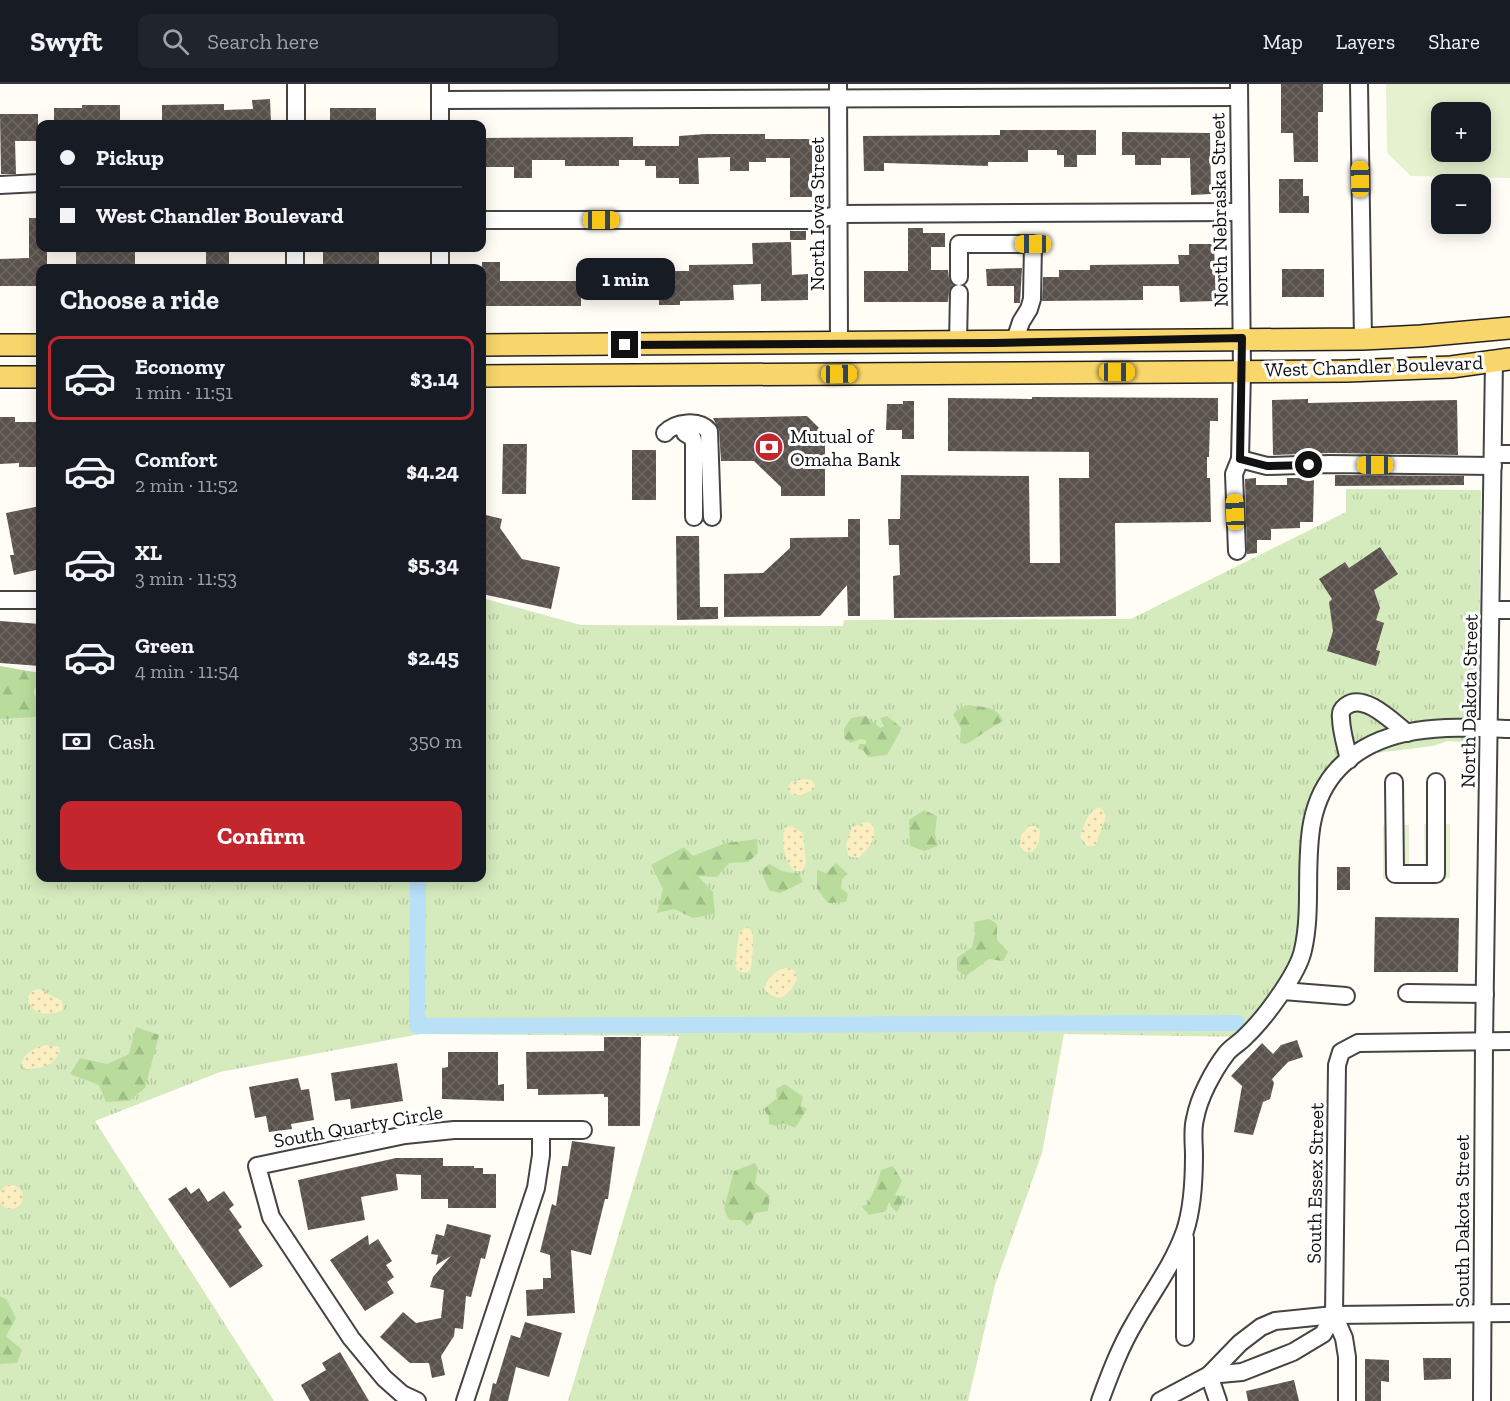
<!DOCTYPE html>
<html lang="en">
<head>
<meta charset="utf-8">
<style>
	:root { --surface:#171b24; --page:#20242c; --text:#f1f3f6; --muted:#9ea1a6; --line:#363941; --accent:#c4262e }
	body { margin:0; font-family:"Zilla Slab",serif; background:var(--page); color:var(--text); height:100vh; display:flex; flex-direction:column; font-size:22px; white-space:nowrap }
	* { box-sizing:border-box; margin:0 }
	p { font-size:20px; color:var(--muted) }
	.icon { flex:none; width:33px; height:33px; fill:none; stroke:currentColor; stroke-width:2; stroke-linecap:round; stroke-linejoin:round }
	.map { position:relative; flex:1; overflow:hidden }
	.panel { position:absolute; left:36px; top:180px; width:450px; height:618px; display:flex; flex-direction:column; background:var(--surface); border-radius:12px; box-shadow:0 3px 15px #0003 }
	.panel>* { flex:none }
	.banner { position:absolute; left:36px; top:36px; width:450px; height:132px; border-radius:12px; box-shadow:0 3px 15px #0003; display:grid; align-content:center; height:132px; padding:0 24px; background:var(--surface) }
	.controls { position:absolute; left:1431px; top:18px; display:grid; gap:12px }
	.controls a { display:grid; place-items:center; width:60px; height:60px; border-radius:12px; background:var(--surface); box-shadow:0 3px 15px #0003; font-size:30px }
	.end { position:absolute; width:27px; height:27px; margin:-14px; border:8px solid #111; background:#fff; box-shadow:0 0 0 3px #fff }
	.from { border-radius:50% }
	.bubble { position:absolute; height:42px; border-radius:12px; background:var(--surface); box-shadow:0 3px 15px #0003; font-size:20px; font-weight:700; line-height:42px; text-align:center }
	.car { position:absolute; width:18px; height:36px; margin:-18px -9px; border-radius:8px; box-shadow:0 0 4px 2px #0007; background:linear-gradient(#f5c518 24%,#345 0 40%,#f5c518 0 76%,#345 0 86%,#f5c518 0) }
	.banner b { display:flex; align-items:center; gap:21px; height:57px; font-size:22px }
	.banner b+b { border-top:2px solid var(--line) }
	.banner i { width:15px; height:15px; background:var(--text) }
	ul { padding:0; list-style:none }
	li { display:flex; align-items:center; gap:18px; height:84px; margin:0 12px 9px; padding:0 12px; border:3px solid transparent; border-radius:12px }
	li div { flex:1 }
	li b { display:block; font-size:22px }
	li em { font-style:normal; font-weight:700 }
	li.current { border-color:var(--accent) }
	li>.icon { width:54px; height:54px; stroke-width:1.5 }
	h2 { padding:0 24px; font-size:27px; line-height:72px }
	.pay { display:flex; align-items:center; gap:15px; height:66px; padding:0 24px; font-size:22px }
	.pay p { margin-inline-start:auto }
	.button { display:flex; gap:12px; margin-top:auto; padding:12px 24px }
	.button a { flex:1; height:69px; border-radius:12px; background:var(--accent); color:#fff; font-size:24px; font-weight:700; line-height:69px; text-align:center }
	header { display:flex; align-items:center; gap:36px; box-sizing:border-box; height:84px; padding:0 30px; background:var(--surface); border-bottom:2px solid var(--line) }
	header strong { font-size:28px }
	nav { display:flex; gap:33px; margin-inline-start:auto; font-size:21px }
	.search { width:420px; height:54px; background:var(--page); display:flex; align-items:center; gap:15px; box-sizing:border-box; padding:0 21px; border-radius:12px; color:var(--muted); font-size:22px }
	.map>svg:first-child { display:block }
</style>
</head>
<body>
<header>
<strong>Swyft</strong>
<div class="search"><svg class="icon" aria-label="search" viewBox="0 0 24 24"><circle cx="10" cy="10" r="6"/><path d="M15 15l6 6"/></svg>Search here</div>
<nav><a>Map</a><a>Layers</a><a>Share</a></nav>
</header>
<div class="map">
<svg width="1510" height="1317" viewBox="0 0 1510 1317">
	<defs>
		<pattern id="grass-tufts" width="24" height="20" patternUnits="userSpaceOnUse" patternTransform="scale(1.5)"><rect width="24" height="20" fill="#d5ebbd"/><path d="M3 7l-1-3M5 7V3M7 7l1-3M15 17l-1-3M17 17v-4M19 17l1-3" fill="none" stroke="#b6c8a1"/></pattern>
		<pattern id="forest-firs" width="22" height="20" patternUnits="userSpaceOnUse" patternTransform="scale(1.5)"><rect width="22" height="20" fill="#b9dc9c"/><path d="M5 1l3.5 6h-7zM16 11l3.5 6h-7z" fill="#9ebc85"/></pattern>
		<pattern id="sand-dots" width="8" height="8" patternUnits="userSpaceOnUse" patternTransform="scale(1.5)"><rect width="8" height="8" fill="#fbeec1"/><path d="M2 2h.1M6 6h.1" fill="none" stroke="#d6cba5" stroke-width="1.8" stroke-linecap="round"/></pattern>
		<pattern id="building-cross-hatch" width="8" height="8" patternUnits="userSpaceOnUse" patternTransform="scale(1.5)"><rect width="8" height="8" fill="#5a524d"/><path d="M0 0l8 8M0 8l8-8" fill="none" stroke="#6d6662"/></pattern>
	</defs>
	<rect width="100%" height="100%" fill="#fffdf5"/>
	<!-- grass -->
	<polygon fill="url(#grass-tufts)" points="1346,405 1481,406 1478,659 1448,657 1433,662 1376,669 1356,679 1339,683 1314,732 1303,868 1246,953 1064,950 1042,1069 995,1201 968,1317 568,1317 679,952 420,950 220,988 95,1037 274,1317 0,1317 0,603 40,603 40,794 482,794 482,514 581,541 843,542 844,536 1131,535 1346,428"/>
	<!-- forest -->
	<g fill="url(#forest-firs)">
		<polygon points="0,582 40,589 40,602 34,605 34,611 40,616 40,626 35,633 0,635"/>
		<path d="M 969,621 C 983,624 997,621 1003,637 C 989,644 979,653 966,660 L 960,659 L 961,644 L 953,631 L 957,626 Z"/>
		<polygon points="866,632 880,644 884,642 880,634 887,632 902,644 887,671 868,673 863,666 858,665 859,660 866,660 866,656 860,655 851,659 844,654 844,645 851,634"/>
		<polygon points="924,726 937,732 935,750 938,762 924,767 910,762 909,736"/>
		<polygon points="757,755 758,769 748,778 729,779 717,793 698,792 713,808 715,830 693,834 674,825 657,829 663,805 651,781 684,763 693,772 726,759"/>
		<polygon points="836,779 848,790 842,795 841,804 848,810 846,818 828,819 817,805 817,786 826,789"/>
		<polygon points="769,780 782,787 799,790 803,798 780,809 769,806 761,787"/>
		<polygon points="989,835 997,840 997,856 1008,868 1003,877 989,875 966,892 957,886 957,874 972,863 975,850 974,838"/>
		<polygon points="136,943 159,951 145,1004 129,1017 106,1018 99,1001 70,990 80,974 107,980 129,970"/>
		<polygon points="785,1000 803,1013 801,1022 807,1025 795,1044 783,1039 776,1042 769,1040 769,1033 764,1025 777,1014 776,1005"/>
		<polygon points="755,1079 758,1084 755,1099 770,1112 768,1127 755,1129 751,1139 747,1142 741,1136 729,1136 724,1125 734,1087"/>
		<polygon points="893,1082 902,1097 895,1111 906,1112 897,1128 893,1125 889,1118 886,1127 869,1131 861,1122 867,1121 877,1100 881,1086"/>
		<polygon points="0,1212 7,1216 16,1234 6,1252 22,1266 17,1279 0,1280"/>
	</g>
	<!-- sand -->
	<g fill="url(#sand-dots)">
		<polygon points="804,695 812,696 815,701 813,706 801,711 792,711 788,705 791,698"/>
		<path d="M 1099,723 L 1103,726 L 1106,733 L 1095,762 L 1087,762 L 1080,753 C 1084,741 1087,728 1099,723 Z"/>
		<path d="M 866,738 L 872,740 C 880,753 867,766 858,774 L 848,772 L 846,760 L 852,743 Z"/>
		<path d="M 792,742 L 803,749 L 806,780 L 802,787 L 794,787 C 783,775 782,759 784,744 Z"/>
		<path d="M 1029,742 L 1035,742 L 1040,746 C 1040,756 1039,761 1032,768 L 1025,768 L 1020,762 L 1021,751 Z"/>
		<path d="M 747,843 L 753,849 C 753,857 753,880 750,887 L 745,889 L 738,887 L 735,881 L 739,848 Z"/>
		<path d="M 786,884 L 795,886 L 797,895 C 789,911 780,922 764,905 C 768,893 774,887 786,884 Z"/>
		<path d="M 39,905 L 62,917 L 63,923 L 62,927 C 46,932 31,931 27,913 L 32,907 Z"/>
		<path d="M 46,961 L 59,963 L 60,967 C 54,982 41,985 26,985 L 21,981 C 25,968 34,964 46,961 Z"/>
		<circle cx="11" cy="1113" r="12"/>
	</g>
	<!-- pitch -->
	<g fill="#e6f2cf" fill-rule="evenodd">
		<path d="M 1386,0 L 1510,0 L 1510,94 L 1411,92 L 1387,69 ZM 1442,28 L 1480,28 L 1480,68 L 1442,68 Z"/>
		<polygon points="1424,740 1450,740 1450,794 1425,794"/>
		<rect x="1383" y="741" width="26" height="54"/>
	</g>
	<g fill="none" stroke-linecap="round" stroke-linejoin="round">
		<!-- canal -->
		<polyline stroke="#b9e0f7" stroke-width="16" points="418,794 417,942 1237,939"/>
	</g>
	<!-- building -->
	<g fill="url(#building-cross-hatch)">
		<polygon points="1281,0 1323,0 1323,28 1318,28 1318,78 1294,78 1293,49 1281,49"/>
		<polygon points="270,15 271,40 162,40 162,21 224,20 224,26 253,25 252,16"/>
		<polygon points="82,21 120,21 120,40 54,40 54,24 82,24"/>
		<rect x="330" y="24" width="46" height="16"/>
		<polygon points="0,30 38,30 38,57 15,57 16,90 1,90"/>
		<polygon points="1000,46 1096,46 1096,71 1077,71 1077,83 1064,83 1064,71 1057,71 1057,66 1028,66 1028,78 988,78 988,82 884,79 884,87 864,87 863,52 1000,51"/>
		<polygon points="1122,48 1210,49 1211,110 1191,111 1190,74 1161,74 1161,81 1135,81 1135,71 1122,71"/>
		<polygon points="706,50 765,50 765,55 812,55 812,113 790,113 790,74 766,74 766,78 749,78 749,87 730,87 730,73 698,74 699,100 679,100 679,94 656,94 656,82 645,82 645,76 619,76 619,82 565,82 565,76 532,76 532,94 514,94 514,83 482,83 482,54 633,53 633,62 679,62 679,52"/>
		<polygon points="1279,95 1303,95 1303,112 1309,112 1309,129 1279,129"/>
		<polygon points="29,134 40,134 40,164 47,164 47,184 40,184 40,202 0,202 0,175 29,174"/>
		<polygon points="908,144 923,144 923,149 945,149 945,163 931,163 931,186 948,186 949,194 953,201 949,208 948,218 864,218 864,187 908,187"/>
		<rect x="790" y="147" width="16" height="9"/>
		<polygon points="791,158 792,191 808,190 808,216 761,217 761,200 733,201 734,216 680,217 680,221 659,221 659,212 581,212 581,222 482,222 482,178 500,178 500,197 597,197 597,193 663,193 663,187 689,187 689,181 753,180 752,159"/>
		<polygon points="1189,160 1214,160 1216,217 1180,218 1179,202 1143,202 1143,216 1042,217 1043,193 1059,193 1059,186 1090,186 1090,181 1179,180 1178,171 1189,171"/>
		<rect x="76" y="164" width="59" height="18"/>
		<rect x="206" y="164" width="23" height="20"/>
		<polygon points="323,164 364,164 364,167 379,167 379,184 323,184"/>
		<polygon points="1022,184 1020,219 1014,219 1014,202 987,202 986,185"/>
		<rect x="1282" y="185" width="42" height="28"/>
		<polygon points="1032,313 1218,314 1218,337 1210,337 1209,373 1207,373 1207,394 1210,394 1211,438 1115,439 1116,532 894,534 893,492 900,491 899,461 889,461 888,435 900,435 901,391 1029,392 1030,479 1060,479 1059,394 1089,394 1089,368 948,367 948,314 1032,315"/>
		<polygon points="1308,315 1308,319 1457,316 1458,371 1330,369 1273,371 1272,316"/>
		<polygon points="903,317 914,317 914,355 902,355 902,346 886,346 887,320 903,320"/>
		<polygon points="807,332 825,350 825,412 781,412 781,403 754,377 721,377 719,346 713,334"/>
		<polygon points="0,333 15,333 15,338 40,338 40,383 19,383 19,379 0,380"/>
		<polygon points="503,360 527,360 526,410 502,410"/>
		<rect x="632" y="366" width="24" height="50"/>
		<polygon points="1335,391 1464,392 1464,401 1335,402"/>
		<polygon points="1256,394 1256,401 1287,401 1287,394 1314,394 1313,438 1300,438 1300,444 1271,445 1271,456 1257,456 1257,469 1247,470 1245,395"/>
		<polygon points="40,422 40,485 14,491 10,471 14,471 6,429"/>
		<polygon points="482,430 502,435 500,444 522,475 560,483 551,525 482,510"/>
		<polygon points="848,435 860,435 860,532 848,532 847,501 820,532 724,533 724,490 763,489 790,464 790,454 848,453"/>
		<polygon points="676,452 699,452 700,523 718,523 718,535 677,536"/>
		<polygon points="1380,463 1398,490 1374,506 1380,524 1376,536 1384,539 1376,566 1380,567 1376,582 1327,567 1333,547 1329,518 1332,515 1319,495 1345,478 1349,484"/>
		<polygon points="0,537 40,540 40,582 0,579"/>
		<rect x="1337" y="783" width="13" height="23"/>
		<polygon points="1375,833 1459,834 1458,888 1374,888"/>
		<polygon points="604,953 641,953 640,1042 608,1042 608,1013 604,1013 604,1010 538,1011 538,1005 527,1005 526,968 604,967"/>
		<polygon points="1297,956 1303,973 1288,978 1272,995 1274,999 1270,1015 1263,1018 1253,1051 1234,1048 1242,1002 1231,992 1262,959 1273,970 1281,961"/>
		<polygon points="448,968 498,968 498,1001 504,1000 504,1017 442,1015 442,984 448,983"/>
		<polygon points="397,979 403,1017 351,1025 350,1015 335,1017 331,989"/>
		<polygon points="298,994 301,1006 309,1005 314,1036 291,1040 292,1045 269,1048 266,1032 255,1034 249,1003"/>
		<polygon points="572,1057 615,1063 608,1115 605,1115 591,1171 571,1166 575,1229 527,1232 526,1206 543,1205 543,1194 551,1194 550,1171 540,1168 552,1120 556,1122 562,1082 568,1082"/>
		<polygon points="396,1074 443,1074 443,1082 474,1082 474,1084 483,1084 483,1090 496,1090 496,1124 448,1124 448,1115 421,1115 421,1091 396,1090 398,1106 361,1113 365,1136 308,1146 298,1096"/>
		<polygon points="186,1103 191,1110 199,1104 208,1118 224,1107 234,1121 229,1125 242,1143 238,1146 263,1182 230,1204 168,1115"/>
		<polygon points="447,1140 491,1151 485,1175 481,1174 471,1213 466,1212 463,1245 455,1244 454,1252 441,1272 445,1291 432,1294 429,1279 410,1279 380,1253 403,1228 416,1239 441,1234 444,1206 430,1203 433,1193 451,1172 436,1181 438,1171 431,1170 436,1150 444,1152"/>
		<polygon points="368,1151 369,1161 378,1155 392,1177 386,1181 394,1193 387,1198 394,1209 365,1227 330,1176"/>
		<polygon points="525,1238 562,1249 549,1293 516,1283 508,1317 489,1317 493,1299 496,1300 511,1251 520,1254"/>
		<polygon points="340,1268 369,1317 310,1317 301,1301 326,1286 322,1279"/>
		<polygon points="1423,1274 1451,1274 1451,1295 1424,1296"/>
		<polygon points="1365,1275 1389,1276 1389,1298 1381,1297 1381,1317 1365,1317"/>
		<polygon points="1294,1296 1299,1317 1248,1317 1246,1307"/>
	</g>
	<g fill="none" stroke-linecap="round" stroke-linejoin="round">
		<!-- minor casing -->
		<g stroke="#444" stroke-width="20">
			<g id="minor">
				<polyline points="440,0 440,40"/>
				<polyline points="838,0 839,260"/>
				<polyline points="1359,0 1363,255"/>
				<polyline points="440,16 1239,13"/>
				<polyline points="296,40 296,0"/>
				<polyline points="0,101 40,99"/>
				<polyline points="482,136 817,136 839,130 1240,128"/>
				<polyline points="295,164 295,184"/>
				<polyline points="440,164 440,184"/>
				<polyline points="959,193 959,160 1033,160 1032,215 1029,225 1021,238 1014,259"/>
				<polyline points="958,259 959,209"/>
				<path d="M 665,349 C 675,338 699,335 709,347 L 712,433"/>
				<polyline points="685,349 692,353 694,359 694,433"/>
				<polyline points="1493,370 1510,370"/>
				<polyline points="1240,375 1267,382 1330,380 1493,382"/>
				<polyline points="1237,467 1234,390 1240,375 1242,287 1239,0"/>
				<polyline points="0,516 40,516"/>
				<polyline points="1492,526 1510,526"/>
				<path d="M 1349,676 C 1346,662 1341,647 1341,634 C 1340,628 1342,625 1346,622 C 1364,608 1393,638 1407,649"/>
				<polyline points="1394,698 1395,790 1436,790 1436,698"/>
				<polyline points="1283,907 1346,912"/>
				<polyline points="1407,909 1485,910"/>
				<polyline points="1185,1154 1185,1253"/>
				<polyline points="1209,1291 1242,1288 1293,1268 1323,1250 1334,1231"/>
				<polyline points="1209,1291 1218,1317"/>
				<polyline points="417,1317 402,1310 384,1294 351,1254 271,1133 257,1082 405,1051 454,1046 583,1046"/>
				<polyline points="465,1317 536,1104 541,1071 541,1046"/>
				<path d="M 1100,1317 C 1110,1290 1120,1263 1135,1238 C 1152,1208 1173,1181 1185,1147 C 1193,1123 1194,1096 1194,1071 C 1194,1060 1192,1046 1195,1035 C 1197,1024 1202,1011 1207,1001 C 1212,991 1219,979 1226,970 C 1231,963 1240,959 1246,952 C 1264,935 1298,890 1303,866 C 1317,806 1292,733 1339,684 C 1383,638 1452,643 1510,645"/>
				<polyline points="1160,1317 1209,1291 1240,1259 1261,1243 1275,1237 1334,1231 1510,1229"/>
				<polyline points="1347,1317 1347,1273 1344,1254 1334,1231 1337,981 1341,968 1358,959 1510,957"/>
				<polyline points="1482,1317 1484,958 1494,277"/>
			</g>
		</g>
		<!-- major casing -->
		<g stroke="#222" stroke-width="24">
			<g id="major">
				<polyline points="0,261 40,261"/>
				<polyline points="482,261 1363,255 1421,252 1510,244"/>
				<polyline points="482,292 1347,287 1451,283 1510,275"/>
				<polyline points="0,293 40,293"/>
			</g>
		</g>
		<!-- minor -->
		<use href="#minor" stroke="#fff" stroke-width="16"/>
		<!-- major -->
		<use href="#major" stroke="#f9d66b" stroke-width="21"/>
	</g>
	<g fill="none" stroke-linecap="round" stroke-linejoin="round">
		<!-- route -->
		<polyline stroke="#111" stroke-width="8" points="625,261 995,259 1242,254 1240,375 1267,382 1309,381"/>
	</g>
	<!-- icons -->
	<defs>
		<g id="bank-disc" transform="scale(1.5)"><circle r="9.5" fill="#c4262e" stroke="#fff"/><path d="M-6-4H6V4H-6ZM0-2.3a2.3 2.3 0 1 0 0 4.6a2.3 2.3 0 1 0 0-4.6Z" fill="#fff"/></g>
	</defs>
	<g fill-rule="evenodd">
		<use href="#bank-disc" x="769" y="363"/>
	</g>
	<g text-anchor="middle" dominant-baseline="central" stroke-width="6" stroke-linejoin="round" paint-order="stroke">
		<!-- street labels -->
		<g font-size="20" fill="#111" stroke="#fff">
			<text transform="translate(1219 126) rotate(-91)">North Nebraska Street</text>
			<text transform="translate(817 130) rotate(-90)">North Iowa Street</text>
			<text transform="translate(1374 282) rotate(-2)">West Chandler Boulevard</text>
			<text transform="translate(1469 617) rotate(-89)">North Dakota Street</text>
			<text transform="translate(358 1042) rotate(-10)">South Quarty Circle</text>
			<text transform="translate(1315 1099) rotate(-89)">South Essex Street</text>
			<text transform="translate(1462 1137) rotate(-90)">South Dakota Street</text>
		</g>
		<!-- poi labels -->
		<g font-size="20" fill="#111" stroke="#fff" text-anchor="start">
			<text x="790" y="352">Mutual of<tspan x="790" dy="23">Omaha Bank</tspan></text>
		</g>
	</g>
</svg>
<div class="controls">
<a>+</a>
<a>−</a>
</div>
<i class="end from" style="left:1309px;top:381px"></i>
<i class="end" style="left:625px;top:261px"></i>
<div class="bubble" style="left:576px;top:174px;width:99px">1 min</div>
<i class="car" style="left:1360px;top:95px;rotate:359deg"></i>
<i class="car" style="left:601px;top:136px;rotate:90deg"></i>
<i class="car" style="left:1033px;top:160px;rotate:270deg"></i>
<i class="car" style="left:1117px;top:288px;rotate:90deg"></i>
<i class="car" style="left:839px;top:290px;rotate:89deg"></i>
<i class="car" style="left:1375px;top:381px;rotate:270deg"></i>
<i class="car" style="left:1235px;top:428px;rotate:358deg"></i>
<div class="banner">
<b><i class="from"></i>Pickup</b>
<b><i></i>West Chandler Boulevard</b>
</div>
<section class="panel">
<h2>Choose a ride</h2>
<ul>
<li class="current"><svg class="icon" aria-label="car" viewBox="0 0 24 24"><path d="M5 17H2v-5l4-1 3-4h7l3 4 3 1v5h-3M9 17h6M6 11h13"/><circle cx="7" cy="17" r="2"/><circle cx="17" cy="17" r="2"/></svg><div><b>Economy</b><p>1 min · 11:51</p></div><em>$3.14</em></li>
<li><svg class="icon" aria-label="car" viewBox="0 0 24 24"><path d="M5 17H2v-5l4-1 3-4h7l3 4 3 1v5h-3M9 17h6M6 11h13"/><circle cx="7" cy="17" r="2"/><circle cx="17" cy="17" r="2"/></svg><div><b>Comfort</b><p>2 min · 11:52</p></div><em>$4.24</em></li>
<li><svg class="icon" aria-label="car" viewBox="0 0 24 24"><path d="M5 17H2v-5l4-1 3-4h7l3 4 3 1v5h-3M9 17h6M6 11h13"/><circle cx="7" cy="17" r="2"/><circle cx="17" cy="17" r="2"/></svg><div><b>XL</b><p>3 min · 11:53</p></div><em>$5.34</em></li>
<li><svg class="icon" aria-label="car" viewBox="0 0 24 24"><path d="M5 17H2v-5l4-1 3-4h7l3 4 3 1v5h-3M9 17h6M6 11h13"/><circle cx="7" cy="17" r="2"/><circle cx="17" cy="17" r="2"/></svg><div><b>Green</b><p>4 min · 11:54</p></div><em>$2.45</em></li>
</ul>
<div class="pay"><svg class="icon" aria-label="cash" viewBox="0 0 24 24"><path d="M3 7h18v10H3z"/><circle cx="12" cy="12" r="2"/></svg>Cash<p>350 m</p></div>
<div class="button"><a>Confirm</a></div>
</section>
</div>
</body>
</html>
